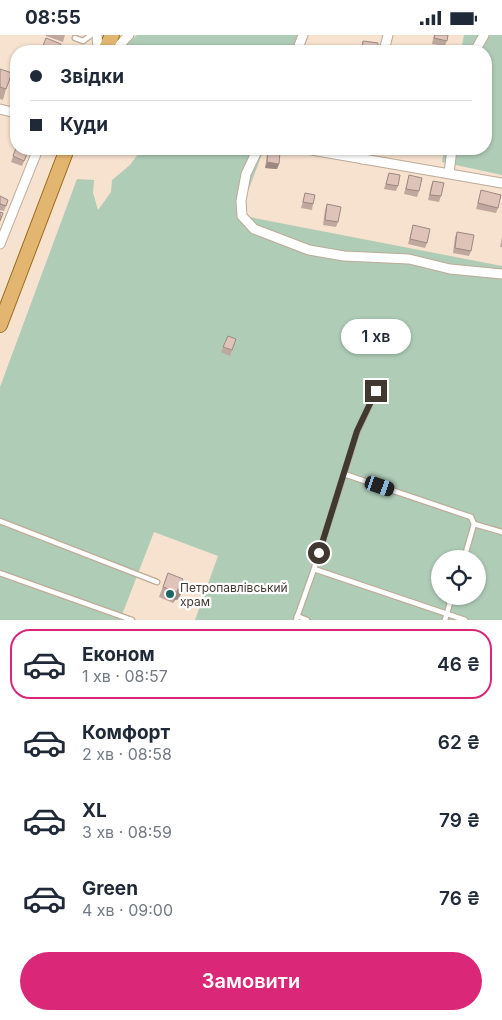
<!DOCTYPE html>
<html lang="uk">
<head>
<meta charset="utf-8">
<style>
	:root { --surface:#fff; --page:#f2f2f3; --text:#1f2937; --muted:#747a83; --line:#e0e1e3; --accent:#db2777 }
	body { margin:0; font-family:Inter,sans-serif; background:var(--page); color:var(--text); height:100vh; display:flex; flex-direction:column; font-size:19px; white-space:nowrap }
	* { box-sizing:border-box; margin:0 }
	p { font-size:16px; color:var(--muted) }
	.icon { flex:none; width:28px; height:28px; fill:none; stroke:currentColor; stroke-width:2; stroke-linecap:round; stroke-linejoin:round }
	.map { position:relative; height:585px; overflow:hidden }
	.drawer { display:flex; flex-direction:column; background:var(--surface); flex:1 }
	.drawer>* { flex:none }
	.guide { position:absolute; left:10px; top:10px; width:482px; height:110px; border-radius:20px; box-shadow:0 1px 4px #0004; display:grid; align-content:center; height:110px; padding:0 20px; background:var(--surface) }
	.fabs { position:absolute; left:431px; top:515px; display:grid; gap:10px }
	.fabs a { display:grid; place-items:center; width:55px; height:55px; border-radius:50%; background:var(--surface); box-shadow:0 1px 4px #0004; font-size:25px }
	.end { position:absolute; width:22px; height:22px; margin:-11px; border:6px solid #403931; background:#fff; box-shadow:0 0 0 2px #fff }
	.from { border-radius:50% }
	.bubble { position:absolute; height:35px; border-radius:18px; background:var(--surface); box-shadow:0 1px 4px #0004; font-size:16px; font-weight:600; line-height:35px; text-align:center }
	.car { position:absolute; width:15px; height:30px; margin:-15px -8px; border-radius:6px; box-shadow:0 0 4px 1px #0007; background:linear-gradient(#222 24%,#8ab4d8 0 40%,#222 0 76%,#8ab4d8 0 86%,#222 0) }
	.guide b { display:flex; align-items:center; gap:18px; height:48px; font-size:19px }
	.guide b+b { border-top:1px solid var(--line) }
	.guide i { width:12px; height:12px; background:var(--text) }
	ul { padding:9px 0 0; list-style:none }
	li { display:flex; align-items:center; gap:15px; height:70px; margin:0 10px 8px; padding:0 10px; border:2px solid transparent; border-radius:20px }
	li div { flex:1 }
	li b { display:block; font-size:19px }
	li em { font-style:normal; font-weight:600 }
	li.active { border-color:var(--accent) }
	li>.icon { width:45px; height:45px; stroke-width:1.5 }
	.button { display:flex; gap:10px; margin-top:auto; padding:10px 20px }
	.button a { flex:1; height:58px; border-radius:30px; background:var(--accent); color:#fff; font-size:20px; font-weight:600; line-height:58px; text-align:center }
	.status { display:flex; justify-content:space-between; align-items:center; height:35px; padding:0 25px; background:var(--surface); direction:ltr }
	.status svg { height:14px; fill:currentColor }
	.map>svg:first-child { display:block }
</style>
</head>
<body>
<div class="status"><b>08:55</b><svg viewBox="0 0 49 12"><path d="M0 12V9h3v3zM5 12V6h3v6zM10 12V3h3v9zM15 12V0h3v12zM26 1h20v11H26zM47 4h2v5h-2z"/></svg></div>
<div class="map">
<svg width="502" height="585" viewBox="0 0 502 585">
	<rect width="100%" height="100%" fill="#f6e2ce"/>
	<!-- green -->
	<g fill="#afccb7" fill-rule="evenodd">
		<polygon points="137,0 307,0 301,16 120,16"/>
		<polygon points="464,0 502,0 502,140 442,127 444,114 486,114 486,16 461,16"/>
		<path d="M 149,114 L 264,114 L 239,180 L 502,231 L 502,585 L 195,585 L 218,521 L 154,497 L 120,585 L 0,585 L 0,352 L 77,144 L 94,145 L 93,158 L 98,175 L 111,157 L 112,145 L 130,130 L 138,119 L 145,119 ZM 440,524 L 478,524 L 478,561 L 440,561 Z"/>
	</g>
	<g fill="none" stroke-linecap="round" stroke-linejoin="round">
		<!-- service casing -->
		<g stroke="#bdab97" stroke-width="7">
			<g id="service">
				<polyline points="75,3 83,6 91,0"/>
				<polyline points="344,439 471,482 474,489 502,497"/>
				<polyline points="0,486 157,547"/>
				<polyline points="464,524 474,489"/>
				<polyline points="314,534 465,585"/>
				<polyline points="0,538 132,585"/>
				<polyline points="297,581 307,585"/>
				<polyline points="296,585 314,534 357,397 376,356"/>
				<polyline points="445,585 452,561"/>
			</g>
		</g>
		<!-- minor casing -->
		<g stroke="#bdab97" stroke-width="11">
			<g id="minor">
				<polyline points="97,0 98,16"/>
				<polyline points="114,16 129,0"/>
				<polyline points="297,16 303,0"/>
				<polyline points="384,16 388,0"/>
				<polyline points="475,16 484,0"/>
				<polyline points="0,74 16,78"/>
				<polyline points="258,114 246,139 241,166 242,181 254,194 309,215 344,221 409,224 450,234 502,239"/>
				<polyline points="306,114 502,148"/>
				<polyline points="362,124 365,114"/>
				<polyline points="449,138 452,114"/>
				<polyline points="0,209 38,114"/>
			</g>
		</g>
		<!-- primary casing -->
		<g stroke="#9d6b1c" stroke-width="16">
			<g id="primary">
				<polyline points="105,16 112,0"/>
				<polyline points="0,290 67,114"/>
			</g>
		</g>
		<!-- service -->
		<use href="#service" stroke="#fff" stroke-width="4.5"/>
		<!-- minor -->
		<use href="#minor" stroke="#fff" stroke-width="9"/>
		<!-- primary -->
		<use href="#primary" stroke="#e2b670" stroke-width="14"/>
	</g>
	<!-- wall -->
	<g fill="#c0a89f">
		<polygon points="46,0 65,0 63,7 46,1"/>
		<polygon points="434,0 448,0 445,11 432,9"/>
		<polygon points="363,6 377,16 360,16"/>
		<polygon points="0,34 6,54 3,65 0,64"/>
		<polygon points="16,113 29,114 22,131 11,127"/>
		<polygon points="268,115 279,129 277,134 265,133 267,120"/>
		<polygon points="389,138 398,151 396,156 384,154"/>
		<polygon points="409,140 419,156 417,162 404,159"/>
		<polygon points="433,146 441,161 439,167 428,165 431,151"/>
		<polygon points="481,155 498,173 496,178 476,174"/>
		<polygon points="305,158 313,169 312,175 301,173"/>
		<polygon points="0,161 8,165 4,176 0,175"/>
		<polygon points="327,169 338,187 336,192 323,190 325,175"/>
		<polygon points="413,190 427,208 425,213 408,209"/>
		<polygon points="457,197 471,216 469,221 453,218 455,202"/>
		<polygon points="502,202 502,212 500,212"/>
		<polygon points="228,301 236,304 230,321 221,317"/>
		<polygon points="168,538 183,553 179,564 175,565 173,568 159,562"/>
	</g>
	<!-- shaded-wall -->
	<g fill="#9c8882">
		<polygon points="267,127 279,129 277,134 265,133"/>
		<polygon points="183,553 179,564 175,565 173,568 178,554"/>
	</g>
	<!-- building -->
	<g fill="#dfc3b9" stroke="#9c8882">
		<polygon points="435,0 448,0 447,6 434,3"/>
		<polygon points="46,3 61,9 59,16 41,16"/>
		<polygon points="363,6 378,8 377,16 362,14"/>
		<polygon points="0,34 12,38 6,54 0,52"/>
		<polygon points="16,113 29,114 24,126 13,121"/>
		<polygon points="268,115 280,117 279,129 267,127"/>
		<polygon points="389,138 400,140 398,151 386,149"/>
		<polygon points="409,140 422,143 419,156 406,154"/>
		<polygon points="433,146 444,148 441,161 430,160"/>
		<polygon points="481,155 501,160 498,173 478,168"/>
		<polygon points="305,158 315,160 313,169 303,167"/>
		<polygon points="0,161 8,165 6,171 0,169"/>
		<polygon points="327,169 341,172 338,187 325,185"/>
		<polygon points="0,177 3,178 0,186"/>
		<polygon points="413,190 430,194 427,208 410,204"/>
		<polygon points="457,197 474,200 471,216 455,213"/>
		<polygon points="228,301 236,304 232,315 223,312"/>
		<polygon points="168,538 183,544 181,548 183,549 183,553 178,554 177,557 163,552"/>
	</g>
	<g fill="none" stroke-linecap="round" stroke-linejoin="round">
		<!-- route -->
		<polyline stroke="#403931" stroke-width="6" points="319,518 357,396 376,356"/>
	</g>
	<!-- markers -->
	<circle fill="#1c6762" stroke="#fff" stroke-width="2" cx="170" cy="559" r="5"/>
	<g text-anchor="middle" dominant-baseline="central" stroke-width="4.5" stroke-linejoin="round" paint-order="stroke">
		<!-- poi labels -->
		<g font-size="12" fill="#403931" stroke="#fff" text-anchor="start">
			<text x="180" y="552">Петропавлівський<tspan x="180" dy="14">храм</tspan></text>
		</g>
	</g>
</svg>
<div class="fabs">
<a><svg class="icon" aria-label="locate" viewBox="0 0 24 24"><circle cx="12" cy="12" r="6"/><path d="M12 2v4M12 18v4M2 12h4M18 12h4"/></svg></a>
</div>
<i class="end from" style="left:319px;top:518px"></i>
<i class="end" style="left:376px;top:356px"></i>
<div class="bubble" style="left:341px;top:284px;width:70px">1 хв</div>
<i class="car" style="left:380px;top:451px;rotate:109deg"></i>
<div class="guide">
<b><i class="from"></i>Звідки</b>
<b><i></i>Куди</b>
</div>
</div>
<section class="drawer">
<ul>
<li class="active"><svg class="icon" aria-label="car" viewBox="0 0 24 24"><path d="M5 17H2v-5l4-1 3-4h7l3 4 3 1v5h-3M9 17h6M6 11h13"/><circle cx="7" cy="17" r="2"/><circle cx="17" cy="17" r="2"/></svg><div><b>Економ</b><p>1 хв · 08:57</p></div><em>46 ₴</em></li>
<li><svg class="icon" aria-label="car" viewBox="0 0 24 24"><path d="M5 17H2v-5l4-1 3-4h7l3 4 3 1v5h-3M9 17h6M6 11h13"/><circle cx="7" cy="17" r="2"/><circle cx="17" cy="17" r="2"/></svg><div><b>Комфорт</b><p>2 хв · 08:58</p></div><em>62 ₴</em></li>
<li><svg class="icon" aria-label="car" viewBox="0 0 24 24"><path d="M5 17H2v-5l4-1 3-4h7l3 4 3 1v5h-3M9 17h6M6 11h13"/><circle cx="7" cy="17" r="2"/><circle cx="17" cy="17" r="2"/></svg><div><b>XL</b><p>3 хв · 08:59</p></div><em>79 ₴</em></li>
<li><svg class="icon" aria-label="car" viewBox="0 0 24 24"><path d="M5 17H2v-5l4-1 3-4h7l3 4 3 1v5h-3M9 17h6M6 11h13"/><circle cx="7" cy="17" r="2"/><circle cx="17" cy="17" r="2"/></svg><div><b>Green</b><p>4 хв · 09:00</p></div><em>76 ₴</em></li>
</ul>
<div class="button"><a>Замовити</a></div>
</section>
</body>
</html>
